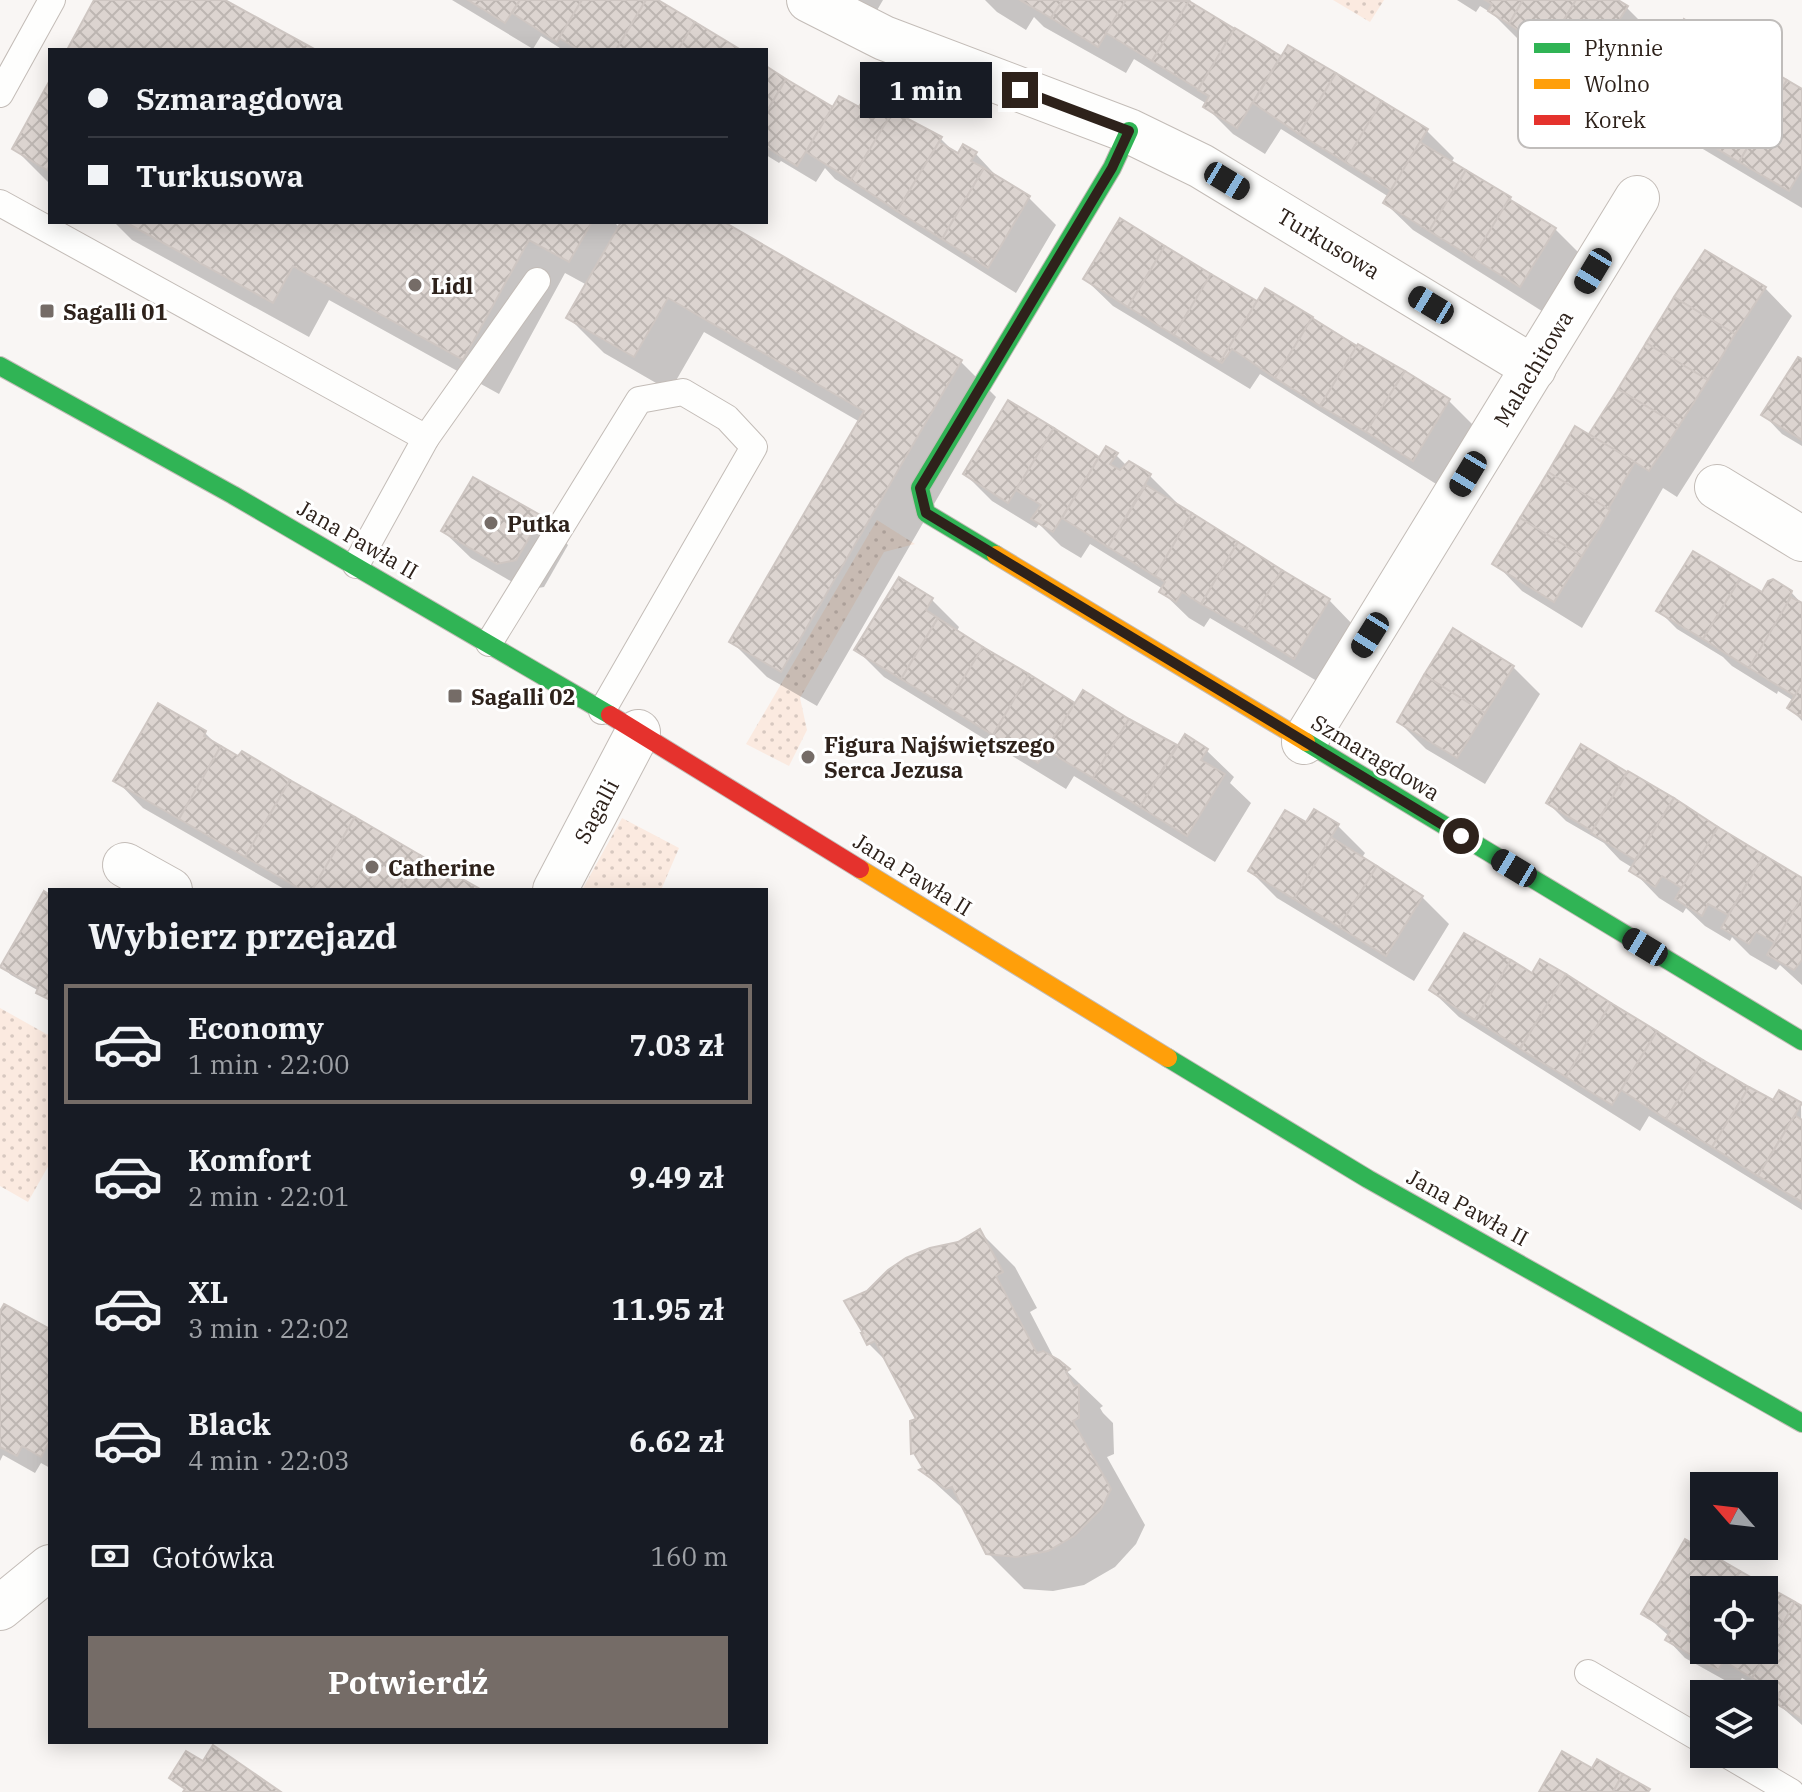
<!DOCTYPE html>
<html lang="pl">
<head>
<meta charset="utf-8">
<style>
	:root { --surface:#171b24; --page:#242831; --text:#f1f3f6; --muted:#9ea1a6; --line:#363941; --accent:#756c67 }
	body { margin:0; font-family:"IBM Plex Serif",serif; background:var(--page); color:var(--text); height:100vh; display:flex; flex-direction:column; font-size:30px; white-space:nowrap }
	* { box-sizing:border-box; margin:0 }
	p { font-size:26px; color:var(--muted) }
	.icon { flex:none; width:44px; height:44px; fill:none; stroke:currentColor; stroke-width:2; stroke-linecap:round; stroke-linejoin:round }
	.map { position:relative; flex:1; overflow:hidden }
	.details { position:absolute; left:48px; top:888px; width:720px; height:856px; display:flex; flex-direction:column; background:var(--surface); border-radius:0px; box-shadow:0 4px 20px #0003 }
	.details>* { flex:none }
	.top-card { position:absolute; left:48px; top:48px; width:720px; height:176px; border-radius:0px; box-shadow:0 4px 20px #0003; display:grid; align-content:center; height:176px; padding:0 40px; background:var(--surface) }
	.needle { width:52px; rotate:298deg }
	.controls { position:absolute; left:1690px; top:1472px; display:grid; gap:16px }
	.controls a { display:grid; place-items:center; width:88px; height:88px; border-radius:0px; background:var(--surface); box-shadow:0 4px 20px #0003; font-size:40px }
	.end { position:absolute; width:36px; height:36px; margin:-18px; border:10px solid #2e221b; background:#fff; box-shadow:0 0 0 4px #fff }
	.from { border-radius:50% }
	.bubble { position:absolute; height:56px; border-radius:0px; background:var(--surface); box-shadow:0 4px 20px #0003; font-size:26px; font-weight:700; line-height:56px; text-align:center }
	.car { position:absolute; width:24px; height:48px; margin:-24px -12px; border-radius:10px; box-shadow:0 0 6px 2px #0007; background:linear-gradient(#222 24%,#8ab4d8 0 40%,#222 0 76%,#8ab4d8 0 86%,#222 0) }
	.top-card b { display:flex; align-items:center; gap:28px; height:76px; font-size:30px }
	.top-card b+b { border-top:2px solid var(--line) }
	.top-card i { width:20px; height:20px; background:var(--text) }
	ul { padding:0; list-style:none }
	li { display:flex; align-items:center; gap:24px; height:120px; margin:0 16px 12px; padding:0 24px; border:4px solid transparent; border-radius:0px }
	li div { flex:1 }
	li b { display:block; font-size:30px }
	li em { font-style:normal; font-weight:700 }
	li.selected { border-color:var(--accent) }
	li>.icon { width:72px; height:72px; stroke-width:1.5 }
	h2 { padding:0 40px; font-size:36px; line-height:96px }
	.pay { display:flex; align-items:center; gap:20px; height:88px; padding:0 40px; font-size:30px }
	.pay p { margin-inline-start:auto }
	.primary-button { display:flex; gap:16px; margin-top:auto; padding:16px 40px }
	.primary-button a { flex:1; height:92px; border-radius:0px; background:var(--accent); color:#fff; font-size:32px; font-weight:700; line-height:92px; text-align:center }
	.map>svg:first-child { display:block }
</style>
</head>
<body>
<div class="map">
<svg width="1802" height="1792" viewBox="0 0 1802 1792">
	<defs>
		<pattern id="grass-dots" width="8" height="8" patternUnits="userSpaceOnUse" patternTransform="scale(2)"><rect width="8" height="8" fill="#fbeae0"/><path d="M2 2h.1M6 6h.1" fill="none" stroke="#d7c8c0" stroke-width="1.8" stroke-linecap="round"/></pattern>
		<pattern id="building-cross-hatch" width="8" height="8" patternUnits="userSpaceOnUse" patternTransform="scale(2)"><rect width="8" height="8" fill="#dcd4d0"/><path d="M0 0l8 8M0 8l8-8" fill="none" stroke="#bdb6b2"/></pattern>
	</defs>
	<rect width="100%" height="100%" fill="#f9f6f4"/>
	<!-- grass -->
	<g fill="url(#grass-dots)">
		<polygon points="1333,0 1384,0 1370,22"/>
		<polygon points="877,520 915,544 884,552 800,698 807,730 789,766 746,744"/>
		<polygon points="622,818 679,848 661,890 582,890"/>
		<polygon points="0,1008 50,1036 50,1163 28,1202 0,1186"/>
	</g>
	<!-- shadow -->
	<g fill="#0003" fill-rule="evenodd">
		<polygon points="452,0 653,0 735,50 563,50 541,36 533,49"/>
		<polygon points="854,0 883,0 876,12"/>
		<polygon points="985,0 1183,0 1282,59 1427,131 1454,158 1451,163 1555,229 1590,264 1556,320 1413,230 1385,203 1389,197 1281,129 1265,154 1233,134 1206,107 1207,104 1134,59 1126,73 1044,27 1034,17 1026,30 997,12"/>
		<polygon points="1457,0 1614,0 1626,7 1654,35 1614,98 1595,86 1579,71 1576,75 1558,57 1555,62 1517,38 1493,14 1480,6 1476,12"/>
		<polygon points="766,69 831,108 859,110 941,139 958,156 975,153 1002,182 1029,198 1056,225 1016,293 835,179 825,168 816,182 781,161 779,163 766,155"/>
		<polygon points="50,84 50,184 14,148"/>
		<polygon points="1802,92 1802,208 1666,127 1639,100"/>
		<polygon points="1120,221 1258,304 1356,348 1404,372 1449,401 1476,428 1441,487 1260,374 1250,389 1113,306 1085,279"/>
		<polygon points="114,222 614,222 620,228 623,222 721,222 961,362 996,397 817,706 767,677 732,642 860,422 704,332 670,391 604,353 568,317 587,285 565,273 499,394 329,300 309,337 132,240"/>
		<polygon points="1705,252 1765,288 1792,316 1677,497 1663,488 1582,628 1522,591 1495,563 1590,437"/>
		<polygon points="1802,361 1802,446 1782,434 1764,415"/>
		<polygon points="1008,403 1100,459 1116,455 1127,466 1150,476 1177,503 1175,506 1329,600 1356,628 1322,684 1210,618 1204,627 1189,618 1161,591 1163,589 1090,544 1081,558 1061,546 1039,524 1036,528 992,501 965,474"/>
		<polygon points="540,518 568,545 544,587 526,590 471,558 443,531"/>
		<polygon points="900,580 932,600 959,627 957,631 1076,706 1084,693 1178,748 1206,750 1234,777 1230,783 1251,803 1215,862 1074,776 1066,789 884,677 857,650"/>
		<polygon points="1791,592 1802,604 1802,721 1790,708 1794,701 1778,691 1777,694 1732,666 1723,657 1677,629 1659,611"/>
		<polygon points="1513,667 1540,694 1485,784 1426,749 1399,722"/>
		<polygon points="205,733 219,747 478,890 286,890 143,808 116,780"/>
		<polygon points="1582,747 1802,881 1802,985 1780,965 1776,970 1750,955 1732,937 1730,941 1705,926 1686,908 1683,913 1659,898 1632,870 1633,868 1620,860 1604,843 1566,821 1548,803"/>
		<polygon points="1314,812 1338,826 1365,853 1361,859 1422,897 1449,924 1414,981 1277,898 1250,871 1306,825"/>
		<polygon points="50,897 50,1002 39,991 11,975 2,966"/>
		<polygon points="1541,962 1773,1103 1780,1093 1801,1105 1802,1210 1649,1116 1640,1131 1459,1017 1431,990 1532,976"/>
		<polygon points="980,1232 1015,1267 1037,1308 1030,1312 1055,1360 1103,1406 1100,1408 1103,1413 1113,1423 1114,1454 1107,1457 1145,1525 1136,1544 1115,1567 1084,1585 1053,1591 1024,1589 988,1553 968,1513 922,1471 925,1469 913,1453 919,1420 890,1365 869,1344 958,1244"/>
		<polygon points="0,1315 50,1331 50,1468 41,1463 35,1473 3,1455 0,1461"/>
		<path d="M 1685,1541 L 1802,1609 L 1802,1725 L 1777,1703 L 1779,1699 L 1742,1678 L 1737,1687 L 1685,1658 L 1667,1639 L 1669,1636 L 1644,1614 ZM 1704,1590 L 1764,1590 L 1764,1650 L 1704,1650 Z"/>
	</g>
	<!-- building -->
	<g fill="url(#building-cross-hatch)" stroke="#cec6c2" stroke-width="2">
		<polygon points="94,0 225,0 316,50 67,50"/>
		<polygon points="468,0 520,0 505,23"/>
		<polygon points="520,0 582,0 557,42 512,13"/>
		<polygon points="582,0 646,0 616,50 579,50 559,38"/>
		<polygon points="646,0 658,0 695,22 678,50 616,50"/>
		<polygon points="1020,0 1063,0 1051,18"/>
		<polygon points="1063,0 1126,0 1098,47 1051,18"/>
		<polygon points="1126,0 1189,1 1152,61 1106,33"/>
		<polygon points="1485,0 1523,0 1509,24 1488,11 1492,4"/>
		<polygon points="1523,0 1576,0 1547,48 1544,46 1549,38 1532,28 1527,36 1509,24"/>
		<polygon points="1576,0 1618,0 1628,6 1587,72 1565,59 1570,51 1554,41 1547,48"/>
		<polygon points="1189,1 1235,29 1198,89 1152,61"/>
		<polygon points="1684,19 1734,49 1686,130 1636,101"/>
		<polygon points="695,22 741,50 678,50"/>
		<polygon points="1235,28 1281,56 1237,128 1203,107 1209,96 1198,90"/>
		<polygon points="1288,45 1336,73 1299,134 1253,103"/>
		<polygon points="1734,49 1787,80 1739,162 1686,130"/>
		<polygon points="766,66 786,79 766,113"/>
		<polygon points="1336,73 1382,101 1345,162 1299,134"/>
		<polygon points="786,79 833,107 797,166 766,147 766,113"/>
		<polygon points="50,80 50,165 47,170 12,149"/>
		<polygon points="1787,80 1802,89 1802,169 1789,191 1739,162"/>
		<polygon points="866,94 893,111 851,180 806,152 839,96 859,107"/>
		<polygon points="1382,101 1428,129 1391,190 1345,162"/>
		<polygon points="893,111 942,137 897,211 851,180"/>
		<polygon points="939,142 958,153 963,144 977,152 971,161 984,168 942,239 897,211"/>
		<polygon points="1420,142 1466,170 1429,231 1383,203"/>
		<polygon points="984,168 1030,196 988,268 942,239"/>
		<polygon points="1466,170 1511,197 1473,258 1429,231"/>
		<polygon points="1509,199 1556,228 1520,287 1473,258"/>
		<polygon points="1120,218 1165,246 1128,307 1083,279"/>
		<polygon points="125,222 592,222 569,262 529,240 463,360 293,266 273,303"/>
		<polygon points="621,222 724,222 962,360 781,672 729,642 864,411 668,298 634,357 566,318"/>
		<polygon points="1165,246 1211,274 1174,335 1128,307"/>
		<polygon points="1705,250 1766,287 1735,334 1674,297"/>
		<polygon points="1211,274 1257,301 1220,362 1174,335"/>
		<polygon points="1265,288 1313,317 1275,378 1232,349 1222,363 1220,362"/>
		<polygon points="1674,297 1735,334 1708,380 1646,343"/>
		<polygon points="1312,318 1357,346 1320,406 1275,378"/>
		<polygon points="1646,343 1708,380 1679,426 1618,389"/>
		<polygon points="1358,344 1405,371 1366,432 1320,406"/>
		<polygon points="1798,357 1802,359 1802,440 1761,415"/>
		<polygon points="1405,371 1450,399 1413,461 1366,432"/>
		<polygon points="1618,389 1679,426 1649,471 1589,434"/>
		<polygon points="1008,400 1054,428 1008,503 963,474"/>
		<polygon points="1575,426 1635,462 1608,509 1548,472"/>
		<polygon points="1054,428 1099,457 1053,532 1031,519 1041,505 1016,490"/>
		<polygon points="1106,446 1118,453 1110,464 1120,470 1129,461 1151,474 1108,547 1062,518"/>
		<polygon points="1548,472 1610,510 1582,556 1520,518"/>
		<polygon points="473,477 542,516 516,560 497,564 441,531"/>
		<polygon points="1146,485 1192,513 1155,576 1108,547"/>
		<polygon points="1192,513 1238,542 1201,604 1182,592 1176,602 1159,592 1165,582 1155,576"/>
		<polygon points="1520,518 1582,556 1554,602 1492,564"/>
		<polygon points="1238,542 1282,570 1246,629 1201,604"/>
		<polygon points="1693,551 1740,579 1703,639 1656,611"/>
		<polygon points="1282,570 1330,599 1294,659 1246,629"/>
		<polygon points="899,577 933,598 926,610 938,618 901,679 854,650"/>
		<polygon points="1740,579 1762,592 1768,581 1773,579 1792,591 1786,607 1749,668 1703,639"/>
		<polygon points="1791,597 1802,603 1802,684 1795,696 1749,668"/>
		<polygon points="938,618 983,647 946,706 901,679"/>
		<polygon points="1453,628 1514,666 1485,713 1424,675"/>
		<polygon points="983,647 1029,674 993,735 946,706"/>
		<polygon points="1029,674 1075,703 1038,763 993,735"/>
		<polygon points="1424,675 1485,713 1457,758 1397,722"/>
		<polygon points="1802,684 1802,718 1787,708"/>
		<polygon points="1083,690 1129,719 1093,778 1046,750"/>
		<polygon points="158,703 206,731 204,736 221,746 179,819 113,781"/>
		<polygon points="1129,719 1177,745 1140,807 1093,778"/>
		<polygon points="1185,734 1208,749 1201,760 1225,774 1187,836 1140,807"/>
		<polygon points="1581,744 1627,772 1592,831 1546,803"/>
		<polygon points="221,746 238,756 242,751 290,780 245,857 179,819"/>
		<polygon points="1628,771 1674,798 1635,860 1591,833"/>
		<polygon points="290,780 355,817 312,890 302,890 245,857"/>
		<polygon points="1674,798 1718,827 1682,888 1662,876 1655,887 1629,871"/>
		<polygon points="1314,809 1339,824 1294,899 1248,871 1285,810 1306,822"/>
		<polygon points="355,817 420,855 400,890 312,890"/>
		<polygon points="1718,827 1764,855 1728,915 1708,904 1702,916 1675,899"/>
		<polygon points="1331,837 1377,866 1339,927 1294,899"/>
		<polygon points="420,855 480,889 479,890 400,890"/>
		<polygon points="1764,855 1802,878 1802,897 1775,943 1756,932 1749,944 1721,928"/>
		<polygon points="1377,866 1423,896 1386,956 1339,927"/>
		<polygon points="44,891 50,895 50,1000 36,993 38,988 0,967"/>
		<polygon points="1802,897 1802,960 1794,970 1767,955"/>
		<polygon points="1464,933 1511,960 1475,1020 1429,990"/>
		<polygon points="1540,959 1566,974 1520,1048 1475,1020 1511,960 1532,973"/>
		<polygon points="1566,974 1611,1003 1566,1077 1520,1049"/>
		<polygon points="1611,1003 1657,1031 1612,1105 1566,1077"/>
		<polygon points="1657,1031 1703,1060 1666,1119 1621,1090"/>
		<polygon points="1703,1060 1749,1087 1712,1147 1666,1119"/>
		<polygon points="1749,1087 1773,1100 1779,1090 1802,1103 1758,1176 1712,1147"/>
		<polygon points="1795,1115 1802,1120 1802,1202 1758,1176"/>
		<polygon points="980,1229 1003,1272 996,1276 1037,1353 1043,1351 1059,1360 1070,1369 1066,1372 1074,1386 1079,1385 1079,1418 1073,1421 1111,1489 1101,1509 1074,1536 1048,1551 1016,1557 986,1554 952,1487 946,1489 919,1470 923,1468 914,1453 911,1454 910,1421 916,1419 875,1341 867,1345 861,1333 863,1333 844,1301 867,1291 888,1270 906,1258 930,1248 958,1242"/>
		<polygon points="4,1304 50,1329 50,1412 48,1416 50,1417 50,1441 41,1457 22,1446 17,1456 0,1447 0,1311"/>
		<polygon points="1685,1539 1740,1571 1729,1590 1704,1590 1704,1633 1691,1655 1665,1640 1670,1631 1641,1614"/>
		<polygon points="1740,1571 1795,1602 1752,1678 1724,1661 1718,1670 1691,1655 1704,1633 1704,1650 1764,1650 1764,1590 1729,1590"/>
		<polygon points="1795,1602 1802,1606 1801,1718 1775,1703 1780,1694 1752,1678"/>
		<polygon points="213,1745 281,1792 183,1792 185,1789 169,1778 186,1751 203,1761"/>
		<polygon points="1562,1751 1592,1768 1597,1759 1623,1774 1613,1792 1539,1792"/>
		<polygon points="1623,1774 1650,1789 1648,1792 1613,1792"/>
	</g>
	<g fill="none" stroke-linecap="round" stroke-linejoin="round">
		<!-- lane casing -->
		<g stroke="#c3bcb7" stroke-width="28">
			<g id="lane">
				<polyline points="0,94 52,0"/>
				<polyline points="0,203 426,438"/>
				<polyline points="356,565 426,438 537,281"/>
				<polyline points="489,643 639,400 683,392 727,418 754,447 602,711"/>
				<polyline points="1588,1673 1704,1741"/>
				<polyline points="1726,1754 1791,1792"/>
			</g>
		</g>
		<!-- street casing -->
		<g stroke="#c3bcb7" stroke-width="46">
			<g id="street">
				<polyline points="809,0 884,38 1129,131 1201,166 1534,368"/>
				<polyline points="1717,487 1802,539"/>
				<polyline points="1304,742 1637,198"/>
				<polyline points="125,865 170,890"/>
				<polyline points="555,890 638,732"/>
				<polyline points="0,1608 50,1567"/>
			</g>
		</g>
		<!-- fast casing -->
		<g stroke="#c3bcb7" stroke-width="20">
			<g id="fast">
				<polyline points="0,366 233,495 610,715"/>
				<polyline points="996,555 926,513 920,488 1112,168 1129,131"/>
				<polyline points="1306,742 1802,1041"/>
				<polyline points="1168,1058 1368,1179 1802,1423"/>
			</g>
		</g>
		<!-- slow casing -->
		<g stroke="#c3bcb7" stroke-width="20">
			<g id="slow">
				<polyline points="996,555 1306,742"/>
				<polyline points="860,869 1168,1058"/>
			</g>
		</g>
		<!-- jam casing -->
		<g stroke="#c3bcb7" stroke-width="20">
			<polyline id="jam" points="610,715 860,869"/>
		</g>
		<!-- lane -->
		<use href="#lane" stroke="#fefefd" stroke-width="26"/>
		<!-- street -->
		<use href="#street" stroke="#fefefd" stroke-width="44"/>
		<!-- fast -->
		<use href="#fast" stroke="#30b455" stroke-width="18"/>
		<!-- slow -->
		<use href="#slow" stroke="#ff9f0a" stroke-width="18"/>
		<!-- jam -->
		<use href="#jam" stroke="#e5322d" stroke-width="18"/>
	</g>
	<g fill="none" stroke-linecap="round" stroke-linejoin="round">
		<!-- route -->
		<polyline stroke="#2e221b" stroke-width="10" points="1020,90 1129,131 1112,168 920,488 926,513 1461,836"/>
	</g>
	<!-- markers -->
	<g fill="#756c67" stroke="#fff" stroke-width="3">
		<circle cx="415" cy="285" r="8"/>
		<rect x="39" y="303" width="16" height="16" rx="4"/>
		<circle cx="491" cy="523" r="8"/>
		<rect x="447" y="688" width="16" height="16" rx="4"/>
		<circle cx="808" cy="757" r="8"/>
		<circle cx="372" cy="867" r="8"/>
	</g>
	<g text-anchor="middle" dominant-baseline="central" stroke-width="6" stroke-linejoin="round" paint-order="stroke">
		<!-- street labels -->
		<g font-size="22" fill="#2e221b" stroke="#fff">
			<text transform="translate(1329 243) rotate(31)">Turkusowa</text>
			<text transform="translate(1533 368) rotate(-59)">Malachitowa</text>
			<text transform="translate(358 539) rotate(30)">Jana Pawła II</text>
			<text transform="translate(1376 757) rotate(31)">Szmaragdowa</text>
			<text transform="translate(596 811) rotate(-62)">Sagalli</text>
			<text transform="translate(913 874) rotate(32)">Jana Pawła II</text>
			<text transform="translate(1468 1207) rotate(29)">Jana Pawła II</text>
		</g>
		<!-- poi labels -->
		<g font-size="22" font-weight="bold" fill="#2e221b" stroke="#fff" text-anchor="start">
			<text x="431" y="285">Lidl</text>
			<text x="63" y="311">Sagalli 01</text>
			<text x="507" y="523">Putka</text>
			<text x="471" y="696">Sagalli 02</text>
			<text x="824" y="744">Figura Najświętszego<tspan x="824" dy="25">Serca Jezusa</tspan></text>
			<text x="388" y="867">Catherine</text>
		</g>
	</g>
	<!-- legend -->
	<rect x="1518" y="20" width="264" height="128" rx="12" fill="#fff" stroke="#c0bdbb" stroke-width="2"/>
	<rect x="1534" y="43" width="36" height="10" fill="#30b455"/>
	<rect x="1534" y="79" width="36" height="10" fill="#ff9f0a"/>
	<rect x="1534" y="115" width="36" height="10" fill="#e5322d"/>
	<g font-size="22" fill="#2e221b">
		<text x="1584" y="56">Płynnie</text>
		<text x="1584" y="92">Wolno</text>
		<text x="1584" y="128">Korek</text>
	</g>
</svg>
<div class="controls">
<a><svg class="needle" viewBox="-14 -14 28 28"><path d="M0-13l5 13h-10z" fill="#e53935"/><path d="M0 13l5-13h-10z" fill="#9ea1a6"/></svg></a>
<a><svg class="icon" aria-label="locate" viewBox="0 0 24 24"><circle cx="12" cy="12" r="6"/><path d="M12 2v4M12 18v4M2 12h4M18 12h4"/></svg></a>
<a><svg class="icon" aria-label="layers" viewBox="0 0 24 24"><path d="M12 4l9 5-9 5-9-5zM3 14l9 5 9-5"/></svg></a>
</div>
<i class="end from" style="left:1461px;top:836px"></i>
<i class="end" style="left:1020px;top:90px"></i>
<div class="bubble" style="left:860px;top:62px;width:132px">1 min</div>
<i class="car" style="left:1227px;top:181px;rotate:121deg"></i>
<i class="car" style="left:1593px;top:271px;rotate:211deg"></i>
<i class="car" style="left:1431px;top:305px;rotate:301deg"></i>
<i class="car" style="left:1468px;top:474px;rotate:211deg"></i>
<i class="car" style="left:1370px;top:635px;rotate:212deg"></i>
<i class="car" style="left:1514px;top:868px;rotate:301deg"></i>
<i class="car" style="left:1645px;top:947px;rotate:301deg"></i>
<div class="top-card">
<b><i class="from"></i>Szmaragdowa</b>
<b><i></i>Turkusowa</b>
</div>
<section class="details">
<h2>Wybierz przejazd</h2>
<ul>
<li class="selected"><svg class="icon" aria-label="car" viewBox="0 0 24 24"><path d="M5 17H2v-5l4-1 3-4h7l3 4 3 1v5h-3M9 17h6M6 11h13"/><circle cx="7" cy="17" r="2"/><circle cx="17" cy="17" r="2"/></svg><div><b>Economy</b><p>1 min · 22:00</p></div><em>7.03 zł</em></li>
<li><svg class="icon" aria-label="car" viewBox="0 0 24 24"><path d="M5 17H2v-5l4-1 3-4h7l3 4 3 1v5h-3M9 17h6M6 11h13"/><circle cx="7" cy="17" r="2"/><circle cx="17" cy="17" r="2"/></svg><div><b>Komfort</b><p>2 min · 22:01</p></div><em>9.49 zł</em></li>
<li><svg class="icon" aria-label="car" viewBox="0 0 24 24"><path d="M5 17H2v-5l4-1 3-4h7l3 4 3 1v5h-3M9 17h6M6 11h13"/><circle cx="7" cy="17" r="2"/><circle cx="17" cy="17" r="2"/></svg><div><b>XL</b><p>3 min · 22:02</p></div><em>11.95 zł</em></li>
<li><svg class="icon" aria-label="car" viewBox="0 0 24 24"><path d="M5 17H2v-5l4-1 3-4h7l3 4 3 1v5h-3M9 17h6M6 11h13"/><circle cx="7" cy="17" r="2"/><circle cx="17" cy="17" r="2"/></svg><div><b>Black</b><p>4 min · 22:03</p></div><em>6.62 zł</em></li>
</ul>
<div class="pay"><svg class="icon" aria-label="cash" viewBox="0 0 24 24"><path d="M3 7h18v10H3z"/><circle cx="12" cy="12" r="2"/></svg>Gotówka<p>160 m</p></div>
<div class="primary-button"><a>Potwierdź</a></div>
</section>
</div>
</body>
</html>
